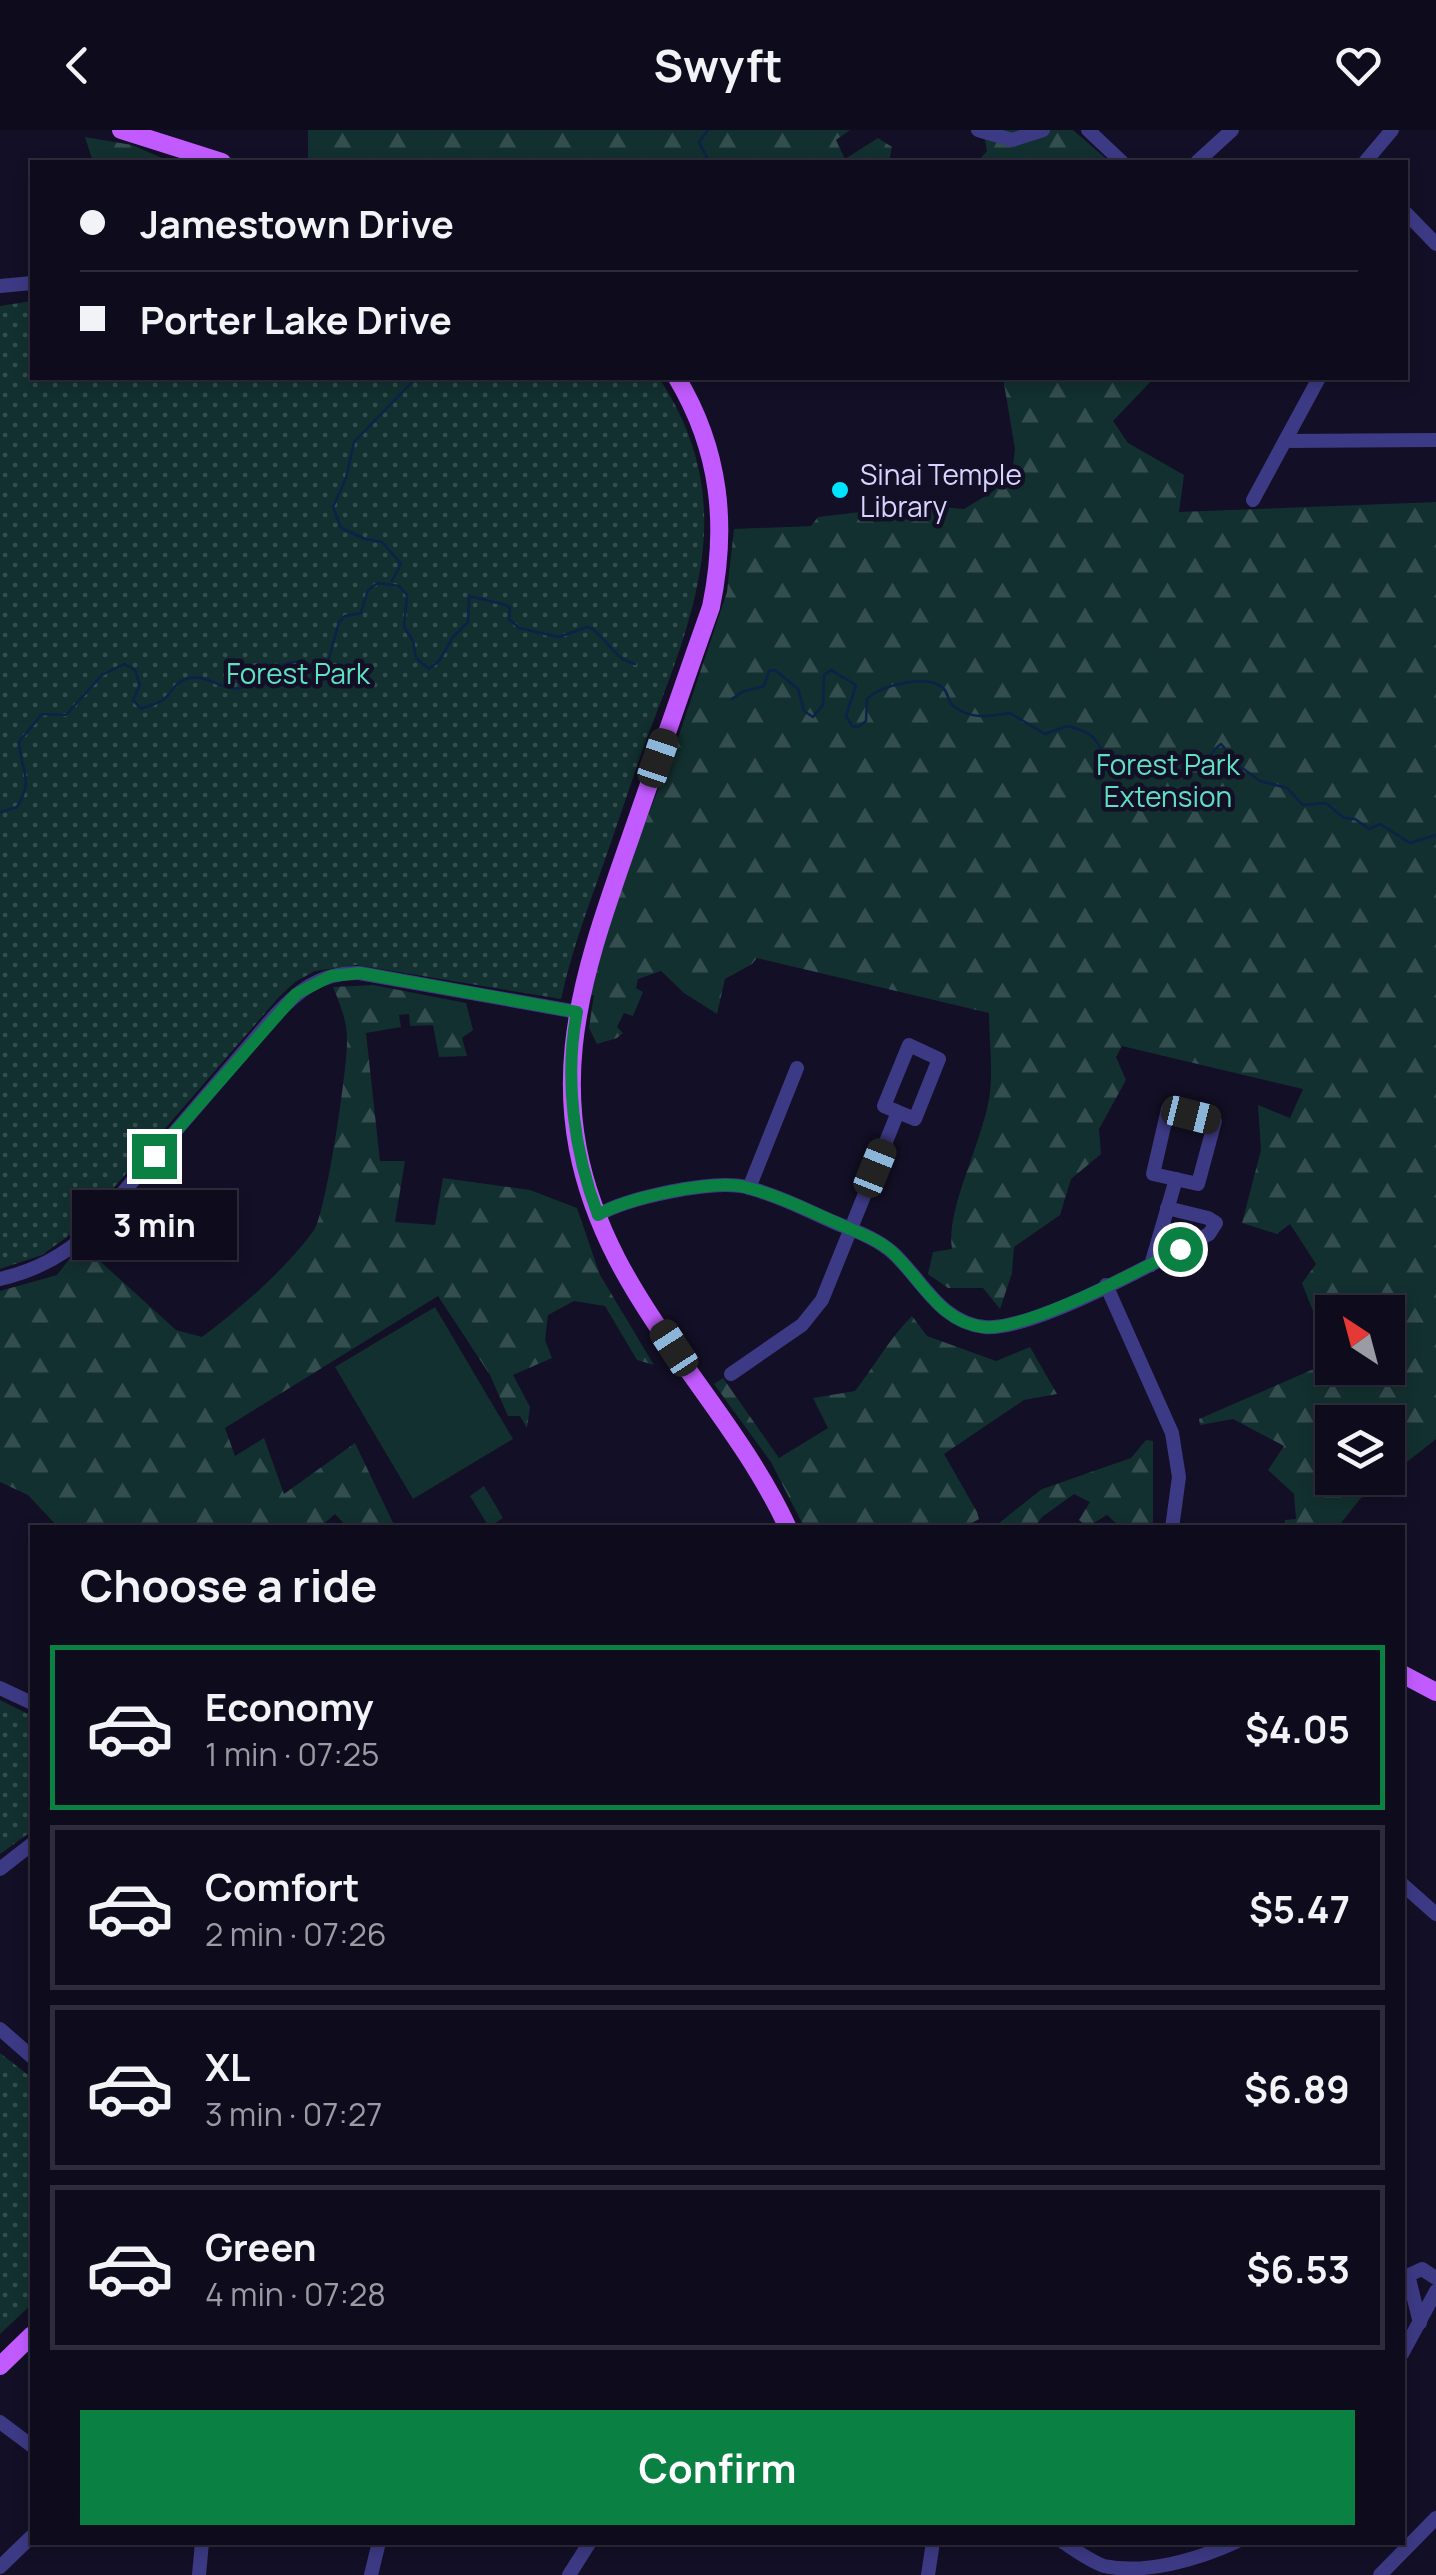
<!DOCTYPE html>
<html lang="en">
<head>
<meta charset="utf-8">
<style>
	:root { --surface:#0e0b1c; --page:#1c1929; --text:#f1f3f6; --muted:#9b9ba3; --line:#2e2b3b; --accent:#0b8043 }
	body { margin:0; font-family:Manrope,sans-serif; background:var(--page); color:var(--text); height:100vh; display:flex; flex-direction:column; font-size:38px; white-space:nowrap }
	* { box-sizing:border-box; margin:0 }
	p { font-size:32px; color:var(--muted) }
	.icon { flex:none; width:55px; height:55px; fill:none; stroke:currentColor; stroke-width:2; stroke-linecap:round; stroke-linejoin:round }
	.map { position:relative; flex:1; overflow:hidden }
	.panel { position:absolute; left:30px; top:1395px; width:1375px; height:1020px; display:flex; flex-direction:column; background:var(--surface); border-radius:0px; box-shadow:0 5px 15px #0003,0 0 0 2px var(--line) }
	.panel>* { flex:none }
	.top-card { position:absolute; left:30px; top:30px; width:1378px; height:220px; border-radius:0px; box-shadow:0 5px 15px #0003,0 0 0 2px var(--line); display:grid; align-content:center; height:220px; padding:0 50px; background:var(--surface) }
	.needle { width:65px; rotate:324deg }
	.tools { position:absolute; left:1315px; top:1165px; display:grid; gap:20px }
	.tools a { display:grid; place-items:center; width:90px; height:90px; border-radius:0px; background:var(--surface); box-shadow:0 5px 15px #0003,0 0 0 2px var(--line); font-size:50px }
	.end { position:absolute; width:45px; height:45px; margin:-22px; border:12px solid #0b8043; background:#fff; box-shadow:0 0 0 5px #fff }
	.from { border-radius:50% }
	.bubble { position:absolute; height:70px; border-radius:0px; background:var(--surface); box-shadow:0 5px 15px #0003,0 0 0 2px var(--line); font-size:32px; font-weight:700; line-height:70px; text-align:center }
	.car { position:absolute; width:30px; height:60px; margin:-30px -15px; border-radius:12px; box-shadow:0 0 8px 2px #0007; background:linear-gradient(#222 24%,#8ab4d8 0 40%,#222 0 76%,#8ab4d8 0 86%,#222 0) }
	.top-card b { display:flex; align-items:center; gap:35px; height:95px; font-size:38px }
	.top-card b+b { border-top:2px solid var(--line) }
	.top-card i { width:25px; height:25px; background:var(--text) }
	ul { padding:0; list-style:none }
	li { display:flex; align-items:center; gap:30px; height:165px; margin:0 20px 15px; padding:0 30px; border:5px solid var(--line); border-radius:0px }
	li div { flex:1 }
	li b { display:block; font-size:38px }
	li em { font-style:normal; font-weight:700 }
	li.current { border-color:var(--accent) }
	li>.icon { width:90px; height:90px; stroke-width:1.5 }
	h2 { padding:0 50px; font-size:45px; line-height:120px }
	.cta { display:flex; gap:20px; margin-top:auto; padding:20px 50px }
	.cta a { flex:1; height:115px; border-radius:0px; background:var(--accent); color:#fff; font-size:40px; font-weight:700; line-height:115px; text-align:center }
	header { display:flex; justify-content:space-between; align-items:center; height:130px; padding:0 50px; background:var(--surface); font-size:45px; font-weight:700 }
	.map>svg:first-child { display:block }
</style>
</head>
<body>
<header><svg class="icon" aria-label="back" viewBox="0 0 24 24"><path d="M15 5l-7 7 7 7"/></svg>Swyft<svg class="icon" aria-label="heart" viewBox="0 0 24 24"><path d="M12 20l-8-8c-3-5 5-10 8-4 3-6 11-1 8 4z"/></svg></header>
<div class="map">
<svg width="1436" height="2445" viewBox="0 0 1436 2445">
	<defs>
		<pattern id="forest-firs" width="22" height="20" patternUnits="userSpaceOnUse" patternTransform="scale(2.5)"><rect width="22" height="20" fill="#12302f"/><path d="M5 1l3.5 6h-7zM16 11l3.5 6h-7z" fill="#344d4e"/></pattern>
		<pattern id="park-dots" width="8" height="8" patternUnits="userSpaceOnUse" patternTransform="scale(2.5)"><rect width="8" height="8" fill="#12302f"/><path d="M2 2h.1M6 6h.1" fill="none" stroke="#344d4e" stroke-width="1.8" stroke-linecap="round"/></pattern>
	</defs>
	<rect width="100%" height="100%" fill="#130f26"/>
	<!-- grass -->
	<g fill="#12302f">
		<polygon points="435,1177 513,1309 413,1369 335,1237"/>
		<polygon points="484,1356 503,1388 489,1397 470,1366"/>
	</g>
	<!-- forest -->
	<g fill="url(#forest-firs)" fill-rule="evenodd">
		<polygon points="308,0 850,0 836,10 845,29 878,8 892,17 889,32 308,32"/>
		<polygon points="983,0 1073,0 1110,32 977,32 987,21"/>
		<polygon points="85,7 132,15 171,32 93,32"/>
		<path d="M 1003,248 L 1154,248 L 1113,291 L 1128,313 L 1184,345 L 1179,382 L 1436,372 L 1436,1309 L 1360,1369 L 1338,1397 L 1284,1397 L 1285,1390 L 1296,1389 L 1294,1364 L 1268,1340 L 1284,1316 L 1233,1289 L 1200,1295 L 1199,1289 L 1323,1235 L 1330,1225 L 1302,1153 L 1316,1134 L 1290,1094 L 1277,1104 L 1242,1093 L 1261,1020 L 1258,975 L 1290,988 L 1303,959 L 1122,916 L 1116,927 L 1126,950 L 1099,999 L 1101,1024 L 1071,1049 L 1060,1085 L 1014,1117 L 1012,1143 L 1000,1179 L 983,1158 L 948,1158 L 928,1144 L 933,1122 L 952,1119 C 945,1079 985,1008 990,962 C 993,936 989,909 989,883 L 757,828 L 752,834 L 725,849 L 717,884 L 684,863 L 661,841 L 638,849 L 636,858 L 643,862 L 633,886 L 624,883 L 617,897 L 623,903 L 617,908 L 597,914 L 589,898 L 594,865 L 585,867 L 620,757 L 676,614 L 727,462 L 734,399 L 811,396 L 818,387 L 919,375 L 964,379 L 992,362 L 1012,344 L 1015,319 ZM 1332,1182 L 1388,1182 L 1388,1238 L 1332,1238 ZM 1332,1292 L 1388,1292 L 1388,1348 L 1332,1348 Z"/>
		<path d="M 373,855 L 466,873 L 473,900 L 462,908 L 467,926 L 439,927 L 433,895 L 410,896 L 409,884 L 399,885 L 401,897 L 366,903 L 380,1031 L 405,1031 L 395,1092 L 435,1095 L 443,1048 L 530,1060 L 577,1078 L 600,1145 L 654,1235 L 637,1230 L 605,1176 L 574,1171 L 548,1185 L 545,1210 L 552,1228 L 513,1245 L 530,1277 L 527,1298 L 520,1286 L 508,1286 L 490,1245 L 438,1166 L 225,1298 L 235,1326 L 264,1308 L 284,1364 L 355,1313 L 395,1397 L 347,1397 L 335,1384 L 320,1397 L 58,1397 L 28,1365 L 0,1352 L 0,1161 L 57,1145 L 81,1114 L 176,1200 L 202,1207 C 240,1179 287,1138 314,1100 C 326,1083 348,935 347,909 C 347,891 340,874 333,857 Z"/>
		<path d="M 912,1186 L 927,1206 L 996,1231 L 1030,1217 L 1057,1264 L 1024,1270 L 944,1324 L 977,1382 L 979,1389 L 965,1397 L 804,1397 L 771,1332 L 714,1254 L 723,1248 L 779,1328 L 828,1298 L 813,1268 L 855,1261 C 875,1235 890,1208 912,1186 Z"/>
		<polygon points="1146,1310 1153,1311 1153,1397 1120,1397 1107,1385 1087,1397 1079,1390 1090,1372 1074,1364 1042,1387 1035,1397 994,1397 1042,1359 1131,1328"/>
	</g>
	<!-- park -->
	<g fill="url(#park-dots)">
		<path d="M 32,171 L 32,248 L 659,248 C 738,367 699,473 652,595 C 636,637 622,681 607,724 C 590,772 572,819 561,869 L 356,835 L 315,841 L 295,852 L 279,867 L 78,1099 L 42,1125 L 0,1139 L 0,176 Z"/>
		<polygon points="0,1570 32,1586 32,1701 0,1724"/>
		<polygon points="0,1923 32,1948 32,2174 0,2204"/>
	</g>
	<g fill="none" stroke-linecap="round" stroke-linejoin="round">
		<!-- stream -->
		<g stroke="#0c2248" stroke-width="2.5">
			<polyline points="708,0 699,12 709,32"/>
			<polyline points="392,451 401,434 382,412 365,409 341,398 333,377 346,348 354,312 416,248"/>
			<path d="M 732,569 L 742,562 L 764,556 L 769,541 L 775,540 L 798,559 L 804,581 L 813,587 L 823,575 L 824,545 L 831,540 L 856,555 L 846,586 L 852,596 L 858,597 L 866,591 L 867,569 C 880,555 927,544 943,558 C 950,565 947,573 956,578 C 974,590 991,586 1010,583 L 1045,604 L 1067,596 C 1109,606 1093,620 1115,640 L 1148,631 C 1167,640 1185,649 1204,633 C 1212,626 1213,619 1221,614 L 1241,637 L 1260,651 L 1287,658 L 1303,675 L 1326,673 L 1344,688 L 1355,689 L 1369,699 L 1380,694 L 1410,713 L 1436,705"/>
			<path d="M 0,682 L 17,677 C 35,648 20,640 19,612 L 42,584 L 66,585 L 102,545 L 124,534 L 135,540 L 140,555 L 133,570 L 141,579 C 148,576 157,574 163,570 C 172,563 175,552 186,549 C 205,542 221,561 239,558 C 263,555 279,527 304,532 C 312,534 318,540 325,543 L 339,492 L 345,486 L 361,483 L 368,460 L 378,453 L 399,456 L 407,465 L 404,497 L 413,511 L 416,528 L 429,539 L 439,531 L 453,507 L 468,492 L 469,466 L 506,475 L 510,478 L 509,489 L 519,498 L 559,507 L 587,497 L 593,499 L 622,529 L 635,534"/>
		</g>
		<!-- minor -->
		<g stroke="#3d3a85" stroke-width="14">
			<polyline points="978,0 1012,10 1043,0"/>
			<polyline points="1088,0 1122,32"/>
			<polyline points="1197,32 1232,0"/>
			<polyline points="1365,32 1392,0"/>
			<polyline points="1405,82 1436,114"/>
			<polyline points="0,156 32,153"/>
			<polyline points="1285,311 1436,310"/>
			<polyline points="1253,370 1319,248"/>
			<polygon points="1168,979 1215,991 1198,1054 1153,1044"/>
			<polyline points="749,1058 797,938"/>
			<path d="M 598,1085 C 627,1068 713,1049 746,1057 C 776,1065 803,1078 831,1091 C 852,1100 875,1107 892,1122 C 922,1149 940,1193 985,1197 C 1034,1201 1161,1129 1209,1104 L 1216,1093 L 1208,1088 L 1167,1078"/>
			<polyline points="1151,1135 1176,1049"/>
			<path d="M 0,1149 C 34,1141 64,1126 89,1102 L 271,890 C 296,862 320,842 359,843 L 577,882"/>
			<polyline points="1106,1155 1172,1303 1179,1347 1172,1398"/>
			<polyline points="731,1244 802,1195 822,1170 898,982 884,976 909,915 939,929 915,989 898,982"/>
			<polyline points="0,1558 32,1573"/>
			<polyline points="0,1739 32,1714"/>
			<polyline points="1402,1754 1436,1784"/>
			<polyline points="0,1899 32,1927"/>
			<polyline points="1420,2193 1409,2149 1411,2144 1422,2139 1436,2148"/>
			<polyline points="1402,2224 1436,2161"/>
			<polyline points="0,2292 32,2316"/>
			<path d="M 1063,2412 C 1076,2421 1090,2431 1104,2436 C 1146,2445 1199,2429 1236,2412"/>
			<polyline points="0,2437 32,2406"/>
			<polyline points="199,2445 202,2412"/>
			<polyline points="371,2445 379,2412"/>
			<polyline points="569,2445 590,2412"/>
			<polyline points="928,2445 933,2412"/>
			<polyline points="1380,2445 1436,2388"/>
		</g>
		<!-- major -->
		<g stroke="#c25bff" stroke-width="18">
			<polyline points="121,0 222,32"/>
			<path d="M 677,248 C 720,320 728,395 711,477 C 684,553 658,629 631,706 C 577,859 537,973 617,1129 C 666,1223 743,1301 788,1398"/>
			<polyline points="1402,1544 1436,1562"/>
			<polyline points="0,2236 32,2205"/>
		</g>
	</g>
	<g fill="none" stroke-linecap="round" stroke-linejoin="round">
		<!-- route -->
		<path stroke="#0b8043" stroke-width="12" d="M 154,1026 L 296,864 L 331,846 L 360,843 L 577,882 C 564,948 574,1022 598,1085 C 626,1068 713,1049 745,1057 C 777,1065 807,1080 837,1093 C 856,1102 876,1108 891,1121 C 921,1148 939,1192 983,1197 C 1026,1201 1139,1141 1180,1119"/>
	</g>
	<!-- markers -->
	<circle fill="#00e5ff" stroke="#130f26" stroke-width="4" cx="840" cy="360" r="10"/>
	<g text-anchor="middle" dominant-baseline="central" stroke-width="9" stroke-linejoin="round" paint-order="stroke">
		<!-- poi labels -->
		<g font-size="28" fill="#d9d4ff" stroke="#130f26" text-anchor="start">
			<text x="860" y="344">Sinai Temple<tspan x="860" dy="32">Library</tspan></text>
		</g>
		<!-- park labels -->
		<g font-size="28" fill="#5fe0c0" stroke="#130f26">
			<text x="298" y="543">Forest Park</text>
			<text x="1168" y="634">Forest Park<tspan x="1168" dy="32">Extension</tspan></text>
		</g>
	</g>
</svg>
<div class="tools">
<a><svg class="needle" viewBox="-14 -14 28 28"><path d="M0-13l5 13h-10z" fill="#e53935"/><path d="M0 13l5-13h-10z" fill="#9b9ba3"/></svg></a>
<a><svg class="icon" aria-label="layers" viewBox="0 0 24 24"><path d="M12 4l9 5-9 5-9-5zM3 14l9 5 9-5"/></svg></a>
</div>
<i class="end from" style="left:1180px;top:1119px"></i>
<i class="end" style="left:154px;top:1026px"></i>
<div class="bubble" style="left:72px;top:1060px;width:165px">3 min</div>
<i class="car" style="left:658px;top:628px;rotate:19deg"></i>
<i class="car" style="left:1191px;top:985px;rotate:104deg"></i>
<i class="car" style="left:875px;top:1038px;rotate:22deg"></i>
<i class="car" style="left:674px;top:1218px;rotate:327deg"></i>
<div class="top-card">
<b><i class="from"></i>Jamestown Drive</b>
<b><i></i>Porter Lake Drive</b>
</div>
<section class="panel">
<h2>Choose a ride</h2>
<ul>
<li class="current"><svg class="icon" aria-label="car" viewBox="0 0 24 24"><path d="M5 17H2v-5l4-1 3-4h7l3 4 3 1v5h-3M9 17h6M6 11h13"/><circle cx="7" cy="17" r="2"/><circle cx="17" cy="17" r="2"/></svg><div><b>Economy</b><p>1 min · 07:25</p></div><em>$4.05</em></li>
<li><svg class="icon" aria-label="car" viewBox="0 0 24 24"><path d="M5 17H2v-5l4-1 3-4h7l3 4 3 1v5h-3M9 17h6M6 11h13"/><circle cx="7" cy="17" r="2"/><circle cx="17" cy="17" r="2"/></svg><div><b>Comfort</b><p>2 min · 07:26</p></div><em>$5.47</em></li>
<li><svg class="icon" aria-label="car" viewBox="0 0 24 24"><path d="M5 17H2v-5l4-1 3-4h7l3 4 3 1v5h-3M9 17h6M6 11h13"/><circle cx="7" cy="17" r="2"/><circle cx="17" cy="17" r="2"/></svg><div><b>XL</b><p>3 min · 07:27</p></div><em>$6.89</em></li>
<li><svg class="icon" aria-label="car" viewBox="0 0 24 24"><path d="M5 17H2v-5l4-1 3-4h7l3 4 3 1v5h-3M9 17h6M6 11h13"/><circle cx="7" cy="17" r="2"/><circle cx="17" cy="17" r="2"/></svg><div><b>Green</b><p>4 min · 07:28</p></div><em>$6.53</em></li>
</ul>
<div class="cta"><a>Confirm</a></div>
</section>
</div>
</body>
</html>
